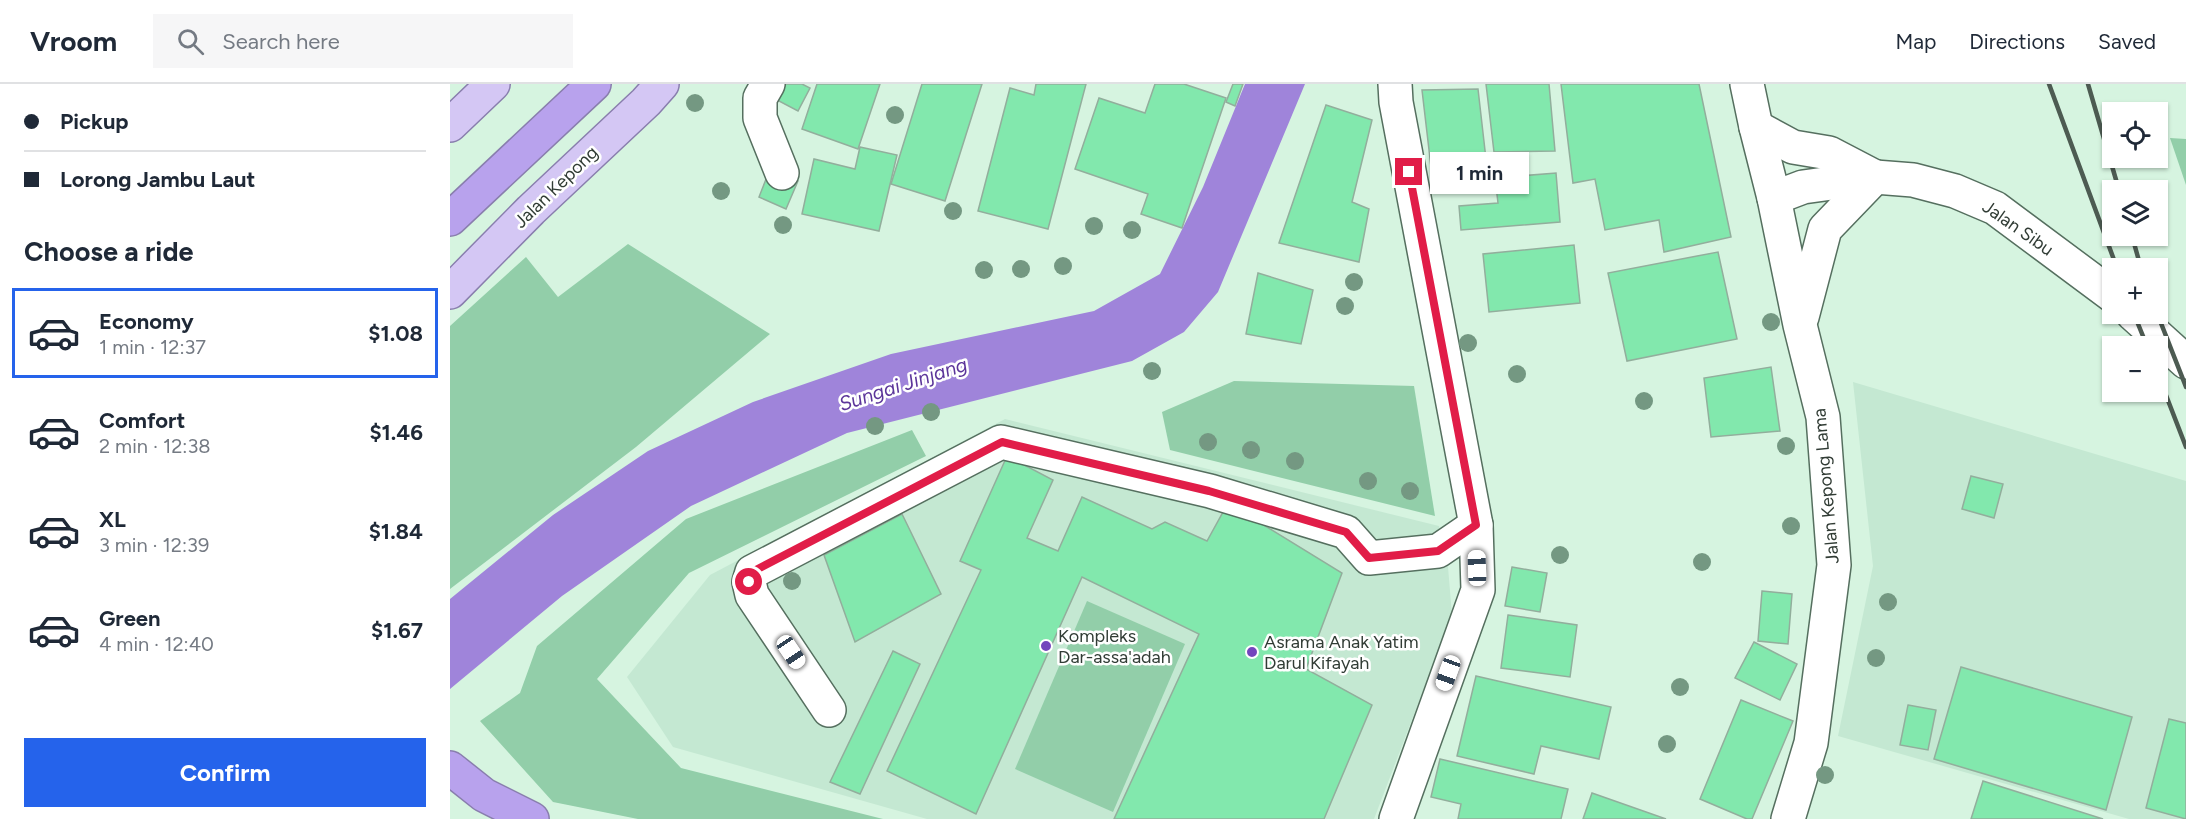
<!DOCTYPE html>
<html lang="en">
<head>
<meta charset="utf-8">
<style>
	:root { --surface:#fff; --page:#f6f6f7; --text:#1f2937; --muted:#747a83; --line:#e0e1e3; --accent:#2563eb }
	body { margin:0; font-family:Figtree,sans-serif; background:var(--page); color:var(--text); height:100vh; display:flex; flex-direction:column; font-size:22px; white-space:nowrap }
	* { box-sizing:border-box; margin:0 }
	p { font-size:20px; color:var(--muted) }
	.icon { flex:none; width:33px; height:33px; fill:none; stroke:currentColor; stroke-width:2; stroke-linecap:round; stroke-linejoin:round }
	.map { position:relative; flex:1; overflow:hidden }
	.details { display:flex; flex-direction:column; background:var(--surface); width:450px }
	.details>* { flex:none }
	.hud { display:grid; align-content:center; height:132px; padding:0 24px; background:var(--surface) }
	.fabs { position:absolute; left:1652px; top:18px; display:grid; gap:12px }
	.fabs a { display:grid; place-items:center; width:66px; height:66px; border-radius:0px; background:var(--surface); box-shadow:0 2px 4px #0004; font-size:30px }
	.end { position:absolute; width:27px; height:27px; margin:-14px; border:8px solid #e11d48; background:#fff; box-shadow:0 0 0 3px #fff }
	.from { border-radius:50% }
	.bubble { position:absolute; height:42px; border-radius:0px; background:var(--surface); box-shadow:0 2px 4px #0004; font-size:20px; font-weight:700; line-height:42px; text-align:center }
	.car { position:absolute; width:18px; height:36px; margin:-18px -9px; border-radius:8px; box-shadow:0 0 4px 2px #0007; background:linear-gradient(#fff 24%,#345 0 40%,#fff 0 76%,#345 0 86%,#fff 0) }
	.hud b { display:flex; align-items:center; gap:21px; height:57px; font-size:22px }
	.hud b+b { border-top:2px solid var(--line) }
	.hud i { width:15px; height:15px; background:var(--text) }
	ul { padding:0; list-style:none }
	li { display:flex; align-items:center; gap:18px; height:90px; margin:0 12px 9px; padding:0 12px; border:3px solid transparent; border-radius:0px }
	li div { flex:1 }
	li b { display:block; font-size:22px }
	li em { font-style:normal; font-weight:700 }
	li.active { border-color:var(--accent) }
	li>.icon { width:54px; height:54px; stroke-width:1.5 }
	h2 { padding:0 24px; font-size:27px; line-height:72px }
	.button { display:flex; gap:12px; margin-top:auto; padding:12px 24px }
	.button a { flex:1; height:69px; border-radius:0px; background:var(--accent); color:#fff; font-size:24px; font-weight:700; line-height:69px; text-align:center }
	header { display:flex; align-items:center; gap:36px; box-sizing:border-box; height:84px; padding:0 30px; background:var(--surface); border-bottom:2px solid var(--line) }
	header strong { font-size:28px }
	nav { display:flex; gap:33px; margin-inline-start:auto; font-size:21px }
	.search { width:420px; height:54px; background:var(--page); display:flex; align-items:center; gap:15px; box-sizing:border-box; padding:0 21px; border-radius:0px; color:var(--muted); font-size:22px }
	main { display:flex; flex:1; min-height:0 }
	.map>svg:first-child { display:block }
</style>
</head>
<body>
<header>
<strong>Vroom</strong>
<div class="search"><svg class="icon" aria-label="search" viewBox="0 0 24 24"><circle cx="10" cy="10" r="6"/><path d="M15 15l6 6"/></svg>Search here</div>
<nav><a>Map</a><a>Directions</a><a>Saved</a></nav>
</header>
<main>
<section class="details">
<div class="hud">
<b><i class="from"></i>Pickup</b>
<b><i></i>Lorong Jambu Laut</b>
</div>
<h2>Choose a ride</h2>
<ul>
<li class="active"><svg class="icon" aria-label="car" viewBox="0 0 24 24"><path d="M5 17H2v-5l4-1 3-4h7l3 4 3 1v5h-3M9 17h6M6 11h13"/><circle cx="7" cy="17" r="2"/><circle cx="17" cy="17" r="2"/></svg><div><b>Economy</b><p>1 min · 12:37</p></div><em>$1.08</em></li>
<li><svg class="icon" aria-label="car" viewBox="0 0 24 24"><path d="M5 17H2v-5l4-1 3-4h7l3 4 3 1v5h-3M9 17h6M6 11h13"/><circle cx="7" cy="17" r="2"/><circle cx="17" cy="17" r="2"/></svg><div><b>Comfort</b><p>2 min · 12:38</p></div><em>$1.46</em></li>
<li><svg class="icon" aria-label="car" viewBox="0 0 24 24"><path d="M5 17H2v-5l4-1 3-4h7l3 4 3 1v5h-3M9 17h6M6 11h13"/><circle cx="7" cy="17" r="2"/><circle cx="17" cy="17" r="2"/></svg><div><b>XL</b><p>3 min · 12:39</p></div><em>$1.84</em></li>
<li><svg class="icon" aria-label="car" viewBox="0 0 24 24"><path d="M5 17H2v-5l4-1 3-4h7l3 4 3 1v5h-3M9 17h6M6 11h13"/><circle cx="7" cy="17" r="2"/><circle cx="17" cy="17" r="2"/></svg><div><b>Green</b><p>4 min · 12:40</p></div><em>$1.67</em></li>
</ul>
<div class="button"><a>Confirm</a></div>
</section>
<div class="map">
<svg width="1736" height="735" viewBox="0 0 1736 735">
	<rect width="100%" height="100%" fill="#d6f4e0"/>
	<!-- built -->
	<g fill="#c4e8d2">
		<polygon points="1403,298 1736,397 1736,735 1679,735 1388,652 1423,482"/>
		<polygon points="555,335 989,442 998,483 1002,531 924,735 477,735 223,663 177,593 260,491"/>
	</g>
	<!-- green -->
	<g fill="#92cea9">
		<polygon points="1720,54 1736,55 1736,101"/>
		<polygon points="178,160 320,250 186,363 0,505 0,242 76,173 108,213"/>
		<polygon points="784,297 964,302 985,432 720,366 712,328"/>
		<polygon points="462,346 476,372 239,489 147,595 231,684 433,735 188,735 103,718 30,637 70,609 87,562 236,435"/>
		<polygon points="637,517 735,560 663,728 565,685"/>
	</g>
	<!-- water -->
	<polygon fill="#9f84da" points="795,0 855,0 768,208 734,248 682,277 397,349 241,422 112,512 0,605 0,515 103,431 198,367 303,318 441,270 644,227 710,190 753,103"/>
	<!-- building -->
	<g fill="#82e8ad" stroke="#92ae9c" stroke-width="1.5">
		<polygon points="336,0 352,0 360,4 348,27 327,16"/>
		<polygon points="367,0 430,0 408,65 352,45"/>
		<polygon points="472,0 532,0 495,117 441,100"/>
		<polygon points="586,0 636,0 598,145 528,127 560,4 584,11"/>
		<polygon points="705,0 734,0 776,14 732,144 691,130 698,110 625,85 649,14 695,29"/>
		<polygon points="783,0 793,0 785,22 776,18"/>
		<polygon points="1036,0 1099,0 1105,67 1044,68"/>
		<polygon points="1111,0 1249,0 1281,153 1214,168 1209,136 1155,146 1145,95 1123,99"/>
		<polygon points="1028,5 1037,84 981,83 972,6"/>
		<polygon points="876,21 922,36 902,118 919,125 909,178 829,159"/>
		<polygon points="410,63 447,71 429,147 352,130 364,75 405,85"/>
		<polygon points="320,85 348,97 336,125 309,113"/>
		<polygon points="1106,89 1110,138 1011,146 1009,122 1048,119 1045,94"/>
		<polygon points="1124,161 1130,219 1039,228 1033,170"/>
		<polygon points="1268,168 1287,255 1177,277 1158,189"/>
		<polygon points="808,189 863,206 851,260 796,250"/>
		<polygon points="1321,283 1330,347 1261,353 1254,294"/>
		<polygon points="557,372 603,396 577,454 608,467 632,413 702,445 715,438 757,457 778,419 892,489 856,585 922,621 874,735 664,735 749,550 632,493 526,730 437,687 531,486 510,477"/>
		<polygon points="1521,392 1553,400 1544,434 1512,425"/>
		<polygon points="452,430 491,510 405,558 374,471"/>
		<polygon points="1062,483 1097,489 1090,528 1055,522"/>
		<polygon points="1312,507 1342,510 1338,560 1308,557"/>
		<polygon points="1058,531 1127,541 1120,593 1051,584"/>
		<polygon points="1304,558 1347,580 1330,616 1285,594"/>
		<polygon points="443,567 470,580 410,710 380,698"/>
		<polygon points="1511,583 1682,633 1656,726 1484,675"/>
		<polygon points="1026,592 1161,623 1149,675 1091,662 1084,690 1007,672"/>
		<polygon points="1291,616 1343,637 1302,735 1297,735 1250,715"/>
		<polygon points="1458,621 1486,626 1478,666 1450,661"/>
		<polygon points="1719,635 1736,639 1736,735 1696,724"/>
		<polygon points="990,675 1118,705 1111,735 1008,735 1011,720 981,713"/>
		<polygon points="1533,697 1653,735 1521,735"/>
		<polygon points="1142,709 1216,735 1133,735"/>
	</g>
	<g fill="none" stroke-linecap="round" stroke-linejoin="round">
		<!-- minor casing -->
		<g stroke="#556f5f" stroke-width="36">
			<g id="minor">
				<polyline points="318,0 310,14 310,34 332,89"/>
				<polyline points="945,0 946,18 1026,441 1028,506 946,735"/>
				<polyline points="1297,0 1306,43 1324,114 1350,241 1373,333 1384,481 1361,659 1338,735"/>
				<polyline points="1306,43 1343,63 1379,69 1425,93"/>
				<polyline points="1324,114 1353,103 1425,93 1463,96 1505,107 1545,124 1662,211"/>
				<polyline points="1683,230 1736,278"/>
				<polyline points="1352,233 1375,145 1425,93"/>
				<polyline points="379,626 302,511 299,498 302,488 551,358 760,407 896,448 919,474 988,467 1026,441"/>
			</g>
		</g>
		<!-- major casing -->
		<g stroke="#897ead" stroke-width="36">
			<g id="major">
				<polyline points="0,41 43,0"/>
				<polyline points="0,208 81,126 196,18 212,0"/>
			</g>
		</g>
		<!-- highway casing -->
		<g stroke="#897ead" stroke-width="36">
			<g id="highway">
				<polyline points="0,135 144,0"/>
				<polyline points="0,684 34,711 82,735"/>
			</g>
		</g>
		<!-- minor -->
		<use href="#minor" stroke="#fff" stroke-width="33"/>
		<!-- major -->
		<use href="#major" stroke="#d4c7f4" stroke-width="33"/>
		<!-- highway -->
		<use href="#highway" stroke="#b8a2ed" stroke-width="33"/>
		<!-- rail -->
		<g stroke="#4d5b52" stroke-width="4.5">
			<polyline points="1599,0 1667,184"/>
			<polyline points="1638,0 1669,106"/>
			<polyline points="1682,152 1691,184"/>
			<polyline points="1707,229 1736,303"/>
			<polyline points="1684,230 1697,262"/>
			<polyline points="1707,288 1736,363"/>
		</g>
	</g>
	<!-- trees -->
	<g fill="#749882">
		<circle cx="245" cy="19" r="9"/>
		<circle cx="445" cy="31" r="9"/>
		<circle cx="271" cy="107" r="9"/>
		<circle cx="503" cy="127" r="9"/>
		<circle cx="333" cy="141" r="9"/>
		<circle cx="644" cy="142" r="9"/>
		<circle cx="682" cy="146" r="9"/>
		<circle cx="613" cy="182" r="9"/>
		<circle cx="571" cy="185" r="9"/>
		<circle cx="534" cy="186" r="9"/>
		<circle cx="904" cy="198" r="9"/>
		<circle cx="895" cy="222" r="9"/>
		<circle cx="1321" cy="238" r="9"/>
		<circle cx="1018" cy="259" r="9"/>
		<circle cx="702" cy="287" r="9"/>
		<circle cx="1067" cy="290" r="9"/>
		<circle cx="1194" cy="317" r="9"/>
		<circle cx="481" cy="328" r="9"/>
		<circle cx="425" cy="342" r="9"/>
		<circle cx="758" cy="358" r="9"/>
		<circle cx="1336" cy="362" r="9"/>
		<circle cx="801" cy="366" r="9"/>
		<circle cx="845" cy="377" r="9"/>
		<circle cx="918" cy="397" r="9"/>
		<circle cx="960" cy="407" r="9"/>
		<circle cx="1341" cy="442" r="9"/>
		<circle cx="1110" cy="471" r="9"/>
		<circle cx="1252" cy="478" r="9"/>
		<circle cx="342" cy="497" r="9"/>
		<circle cx="1438" cy="518" r="9"/>
		<circle cx="1426" cy="574" r="9"/>
		<circle cx="1230" cy="603" r="9"/>
		<circle cx="1217" cy="660" r="9"/>
		<circle cx="1375" cy="691" r="9"/>
	</g>
	<g fill="none" stroke-linecap="round" stroke-linejoin="round">
		<!-- route -->
		<polyline stroke="#e11d48" stroke-width="8" points="299,498 302,488 552,358 759,407 896,448 919,474 988,467 1026,441 959,88"/>
	</g>
	<!-- markers -->
	<g fill="#7345bd" stroke="#fff" stroke-width="2">
		<circle cx="596" cy="562" r="6"/>
		<circle cx="802" cy="568" r="6"/>
	</g>
	<g text-anchor="middle" dominant-baseline="central" stroke-width="5" stroke-linejoin="round" paint-order="stroke">
		<!-- street labels -->
		<g font-size="18" fill="#313c35" stroke="#fff">
			<text transform="translate(106 103) rotate(-44)">Jalan Kepong</text>
			<text transform="translate(1568 144) rotate(35)">Jalan Sibu</text>
			<text transform="translate(1376 402) rotate(-95)">Jalan Kepong Lama</text>
		</g>
		<!-- poi labels -->
		<g font-size="18" fill="#313c35" stroke="#fff" text-anchor="start">
			<text x="608" y="552">Kompleks<tspan x="608" dy="21">Dar-assa'adah</tspan></text>
			<text x="814" y="558">Asrama Anak Yatim<tspan x="814" dy="21">Darul Kifayah</tspan></text>
		</g>
		<!-- water labels -->
		<g font-size="20" font-style="italic" fill="#5c359a" stroke="#fff">
			<text transform="translate(453 300) rotate(-18)">Sungai Jinjang</text>
		</g>
	</g>
</svg>
<div class="fabs">
<a><svg class="icon" aria-label="locate" viewBox="0 0 24 24"><circle cx="12" cy="12" r="6"/><path d="M12 2v4M12 18v4M2 12h4M18 12h4"/></svg></a>
<a><svg class="icon" aria-label="layers" viewBox="0 0 24 24"><path d="M12 4l9 5-9 5-9-5zM3 14l9 5 9-5"/></svg></a>
<a>+</a>
<a>−</a>
</div>
<i class="end from" style="left:299px;top:498px"></i>
<i class="end" style="left:959px;top:88px"></i>
<div class="bubble" style="left:980px;top:68px;width:99px">1 min</div>
<i class="car" style="left:1027px;top:484px;rotate:358deg"></i>
<i class="car" style="left:341px;top:568px;rotate:146deg"></i>
<i class="car" style="left:998px;top:589px;rotate:200deg"></i>
</div>
</main>
</body>
</html>
